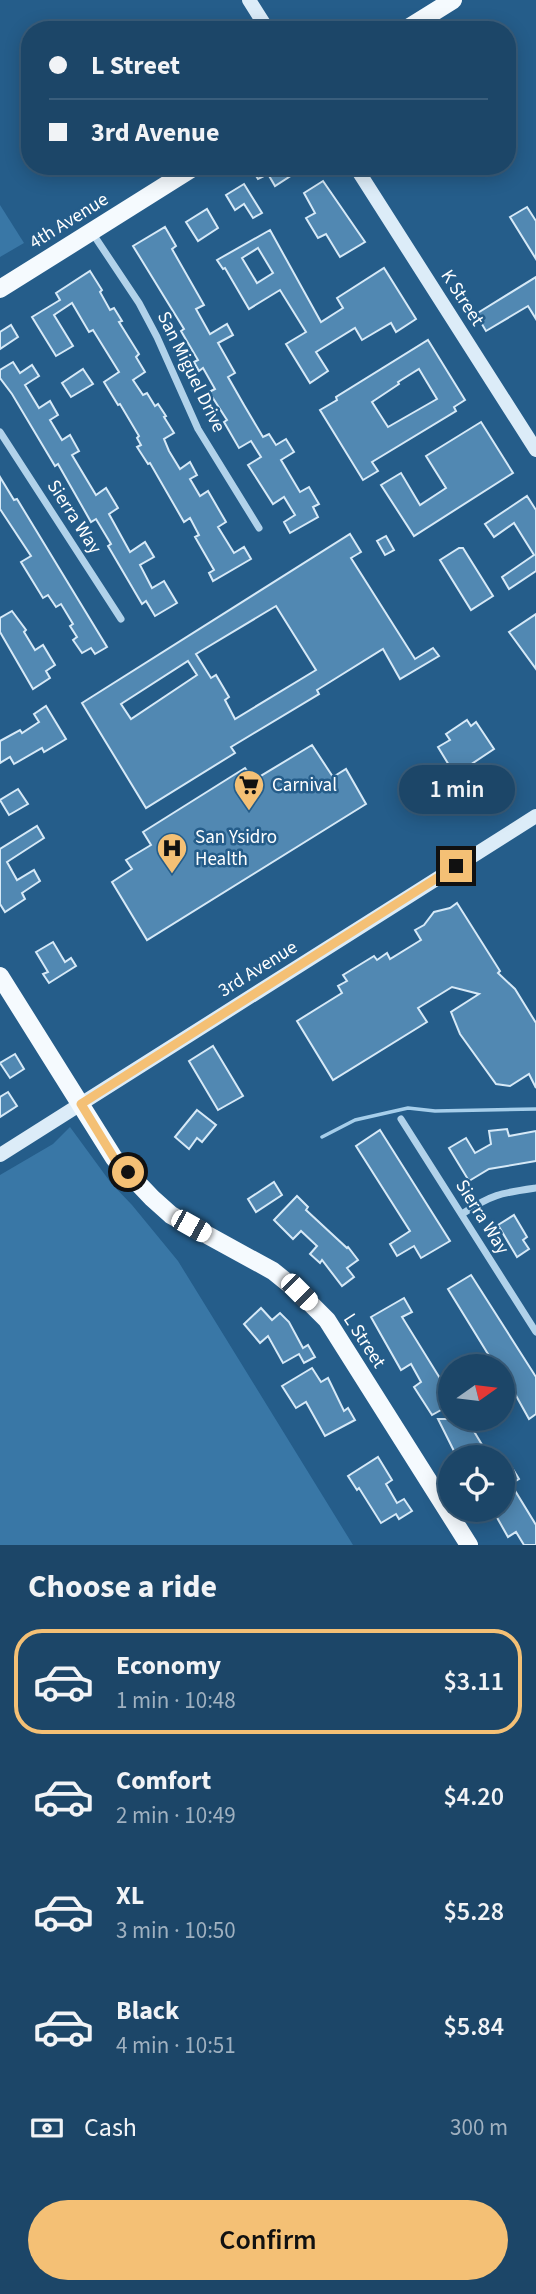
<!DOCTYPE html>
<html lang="en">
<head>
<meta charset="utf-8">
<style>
	:root { --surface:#1c4668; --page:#295071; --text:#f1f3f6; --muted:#a0b1c0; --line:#3a5e7c; --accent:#f4c075 }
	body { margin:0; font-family:"Source Sans 3",sans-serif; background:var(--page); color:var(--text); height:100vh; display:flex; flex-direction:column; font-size:26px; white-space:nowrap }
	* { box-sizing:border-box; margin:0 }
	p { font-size:23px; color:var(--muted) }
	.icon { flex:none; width:38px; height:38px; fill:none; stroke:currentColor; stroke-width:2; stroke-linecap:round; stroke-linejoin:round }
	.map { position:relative; height:1545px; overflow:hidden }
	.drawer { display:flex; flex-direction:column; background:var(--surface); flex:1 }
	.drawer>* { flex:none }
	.hud { position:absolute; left:21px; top:21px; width:495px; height:154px; border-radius:28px; box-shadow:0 4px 18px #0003,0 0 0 2px var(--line); display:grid; align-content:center; height:154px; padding:0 28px; background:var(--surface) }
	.needle { width:46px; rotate:76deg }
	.buttons { position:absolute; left:438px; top:1354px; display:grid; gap:14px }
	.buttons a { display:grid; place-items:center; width:77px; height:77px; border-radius:50%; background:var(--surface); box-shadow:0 4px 18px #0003,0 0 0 2px var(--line); font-size:35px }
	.end { position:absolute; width:32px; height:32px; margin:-16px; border:9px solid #f4c075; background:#111; box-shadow:0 0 0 4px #111 }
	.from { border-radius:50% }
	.bubble { position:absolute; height:49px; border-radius:24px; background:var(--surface); box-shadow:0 4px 18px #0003,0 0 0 2px var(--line); font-size:23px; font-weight:600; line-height:49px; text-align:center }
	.car { position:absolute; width:21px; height:42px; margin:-21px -10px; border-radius:9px; box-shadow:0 0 5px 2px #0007; background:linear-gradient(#fff 24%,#345 0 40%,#fff 0 76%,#345 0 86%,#fff 0) }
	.hud b { display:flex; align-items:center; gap:24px; height:66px; font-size:26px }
	.hud b+b { border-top:2px solid var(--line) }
	.hud i { width:18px; height:18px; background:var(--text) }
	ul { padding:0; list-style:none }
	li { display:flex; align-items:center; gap:21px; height:105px; margin:0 14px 10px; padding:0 14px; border:4px solid transparent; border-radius:28px }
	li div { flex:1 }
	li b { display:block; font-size:26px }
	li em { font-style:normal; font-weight:600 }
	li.active { border-color:var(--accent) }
	li>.icon { width:63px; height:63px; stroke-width:1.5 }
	h2 { padding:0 28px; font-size:32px; line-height:84px }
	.pay { display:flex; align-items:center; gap:18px; height:77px; padding:0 28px; font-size:26px }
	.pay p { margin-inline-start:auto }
	.cta { display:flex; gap:14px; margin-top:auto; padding:14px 28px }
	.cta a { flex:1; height:80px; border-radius:42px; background:var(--accent); color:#111; font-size:28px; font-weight:600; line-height:80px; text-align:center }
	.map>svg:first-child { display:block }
</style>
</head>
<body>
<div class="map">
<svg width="536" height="1545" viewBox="0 0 536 1545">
	<rect width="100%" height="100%" fill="#255d8a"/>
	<!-- green -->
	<g fill="#3977a6">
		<polygon points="0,205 24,243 0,257"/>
		<polygon points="70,1127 111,1183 132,1205 178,1261 353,1545 0,1545 0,1175 53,1144"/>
	</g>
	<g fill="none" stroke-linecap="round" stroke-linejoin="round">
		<!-- stream -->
		<polyline stroke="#a6ceea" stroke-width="3.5" points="322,1137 355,1120 408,1108 435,1111 536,1109"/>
	</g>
	<!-- building -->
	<g fill="#5188b2" stroke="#d6e9f7" stroke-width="2" fill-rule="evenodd">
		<polygon points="250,166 306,166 275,186 268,174 258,179"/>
		<polygon points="323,181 365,242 340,257 326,234 318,238 306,218 315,213 304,193"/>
		<polygon points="244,184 262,213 253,218 244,204 235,210 226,195"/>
		<polygon points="527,207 536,221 536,259 510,217"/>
		<polygon points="207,209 218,228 198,241 186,222"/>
		<polygon points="165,227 176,246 172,249 204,305 196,309 210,334 227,324 233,335 218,343 235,373 228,377 244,405 263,437 269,434 276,445 286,439 294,452 281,460 300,492 309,487 319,504 313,507 318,517 290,533 284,522 295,515 284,497 273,504 248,465 261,457 251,441 239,448 224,422 227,420 209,392 215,389 203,368 199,371 194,362 198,360 181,331 184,329 133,246"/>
		<path d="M 270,230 L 321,322 L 343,308 L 337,298 L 384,268 L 416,319 L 396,332 L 391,323 L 362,340 L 355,328 L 316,352 L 328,371 L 310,383 L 286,344 L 306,332 L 280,290 L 249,309 L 225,268 L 223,269 L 217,260 ZM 258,248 L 273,273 L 257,283 L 242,258 Z"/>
		<polygon points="90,271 102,290 100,292 110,310 114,308 122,321 119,322 139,354 136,357 145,372 133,380 143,395 147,393 155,406 158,404 166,416 164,417 174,433 164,439 169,451 180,469 190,462 197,475 190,479 200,496 208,491 226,522 218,527 234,553 244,547 251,559 213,581 209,573 214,570 195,537 199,535 190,518 184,522 150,463 148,464 137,447 141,445 137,438 139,436 120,404 118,405 104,382 119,372 93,330 89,332 72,303 54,315 73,346 56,356 32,317 60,300 56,293"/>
		<polygon points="536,277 536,319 528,306 486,331 476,314"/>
		<polygon points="11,325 18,337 0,349 0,332"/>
		<path d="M 428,340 L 465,400 L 454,407 L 456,411 L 372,462 L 378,471 L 363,480 L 320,410 L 337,400 L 336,397 ZM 419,369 L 437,399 L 388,427 L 372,402 L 399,384 L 398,382 Z"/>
		<polygon points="13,362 20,373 32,365 39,376 25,385 39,408 50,401 58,415 50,420 62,440 70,435 79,451 72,455 96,495 106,488 118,508 109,514 130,552 145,542 154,557 140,565 152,588 164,581 177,603 155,616 146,601 142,604 108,546 111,544 96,519 91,522 58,464 55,466 12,394 0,378 0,370"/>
		<polygon points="83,369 93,384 71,397 62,383"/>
		<polygon points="481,422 513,473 414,536 381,485 401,473 420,505 446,488 426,456"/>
		<polygon points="0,477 14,500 17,499 107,647 95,654 91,648 82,653 73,640 77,637 70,626 73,624 61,604 56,607 48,595 43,598 21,562 31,556 0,509"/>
		<polygon points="527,496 536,510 536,571 509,589 502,577 534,555 514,523 494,537 485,524"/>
		<path d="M 350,534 L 361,552 L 351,558 L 415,659 L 433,648 L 439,656 L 400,679 L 383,649 L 317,690 L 319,694 L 231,747 L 235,753 L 146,808 L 82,703 ZM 276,606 L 316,670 L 235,719 L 225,700 L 229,697 L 216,675 L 211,678 L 196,654 ZM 188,661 L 197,675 L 131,719 L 121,704 Z"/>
		<polygon points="386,536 394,550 385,555 377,541"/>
		<polygon points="459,548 463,548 493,596 471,610 440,560"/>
		<polygon points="12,611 26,630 24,632 35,650 43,645 55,665 46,671 50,678 33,689 0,632 0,618"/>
		<polygon points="536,614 536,669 509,632"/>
		<polygon points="46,706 66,739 44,752 42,748 14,764 10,757 0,763 0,741 20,730 22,733 39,722 34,714"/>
		<polygon points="467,720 471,726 476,722 494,749 470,765 473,769 465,774 462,770 455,775 438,747 450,740 446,734"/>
		<polygon points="312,745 333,777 346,769 366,804 147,940 112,882 132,869 126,860 151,845 143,832 245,768 254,780"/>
		<polygon points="18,789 28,804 9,815 0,800"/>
		<polygon points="37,826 44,838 7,862 17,880 34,870 40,881 22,893 25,899 5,912 0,904 0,849"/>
		<polygon points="457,903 500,971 498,973 515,989 536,1023 536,1088 529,1074 510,1086 496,1084 460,1034 451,1012 479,994 452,987 418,1008 427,1022 333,1080 297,1021 342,993 338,986 347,981 343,975 374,956 377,960 387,953 390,959 421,940 415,930 424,925 434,912 450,908"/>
		<polygon points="53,942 65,962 71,958 76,966 49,983 43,974 48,972 36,952"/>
		<polygon points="213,1046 243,1096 218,1110 189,1061"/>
		<polygon points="15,1054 24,1069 10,1078 0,1063"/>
		<polygon points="8,1092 17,1106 0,1117 0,1097"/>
		<polygon points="197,1110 216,1125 202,1142 197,1138 189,1149 175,1137"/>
		<polygon points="507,1129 509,1136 536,1131 536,1161 489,1169 469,1181 449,1148 466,1138 475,1153 491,1144 489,1131"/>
		<polygon points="380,1130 450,1241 421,1258 414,1246 397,1256 390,1244 410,1231 356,1146"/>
		<polygon points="274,1182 282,1195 256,1212 248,1199"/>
		<polygon points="297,1196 308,1207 306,1210 347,1248 348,1247 358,1260 347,1268 354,1277 342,1286 322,1260 320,1263 310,1254 317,1246 301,1231 293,1239 274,1220"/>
		<polygon points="514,1215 527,1237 523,1240 529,1249 517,1257 498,1225"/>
		<polygon points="471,1275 536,1377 536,1414 529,1419 514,1392 502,1400 502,1367 496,1367 448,1289"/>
		<polygon points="404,1298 412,1312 402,1317 446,1388 450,1386 450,1405 432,1415 414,1387 421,1382 411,1364 401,1370 371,1317"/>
		<polygon points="261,1308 272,1320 280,1313 289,1322 303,1348 308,1345 315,1357 304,1363 299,1354 283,1363 268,1336 260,1343 244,1324"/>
		<polygon points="312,1368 321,1382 328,1378 344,1411 348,1408 355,1420 325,1436 306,1402 296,1408 282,1386"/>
		<polygon points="438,1419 487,1419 472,1428 490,1458 469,1458 463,1448 455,1453"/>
		<polygon points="378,1457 392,1480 386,1484 397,1503 404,1499 412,1511 399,1519 396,1514 381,1523 359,1488 357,1490 348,1476"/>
		<polygon points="511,1466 519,1479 511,1484 536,1525 536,1545 524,1545 516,1532 508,1537 495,1514 502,1510 502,1468 503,1470"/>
	</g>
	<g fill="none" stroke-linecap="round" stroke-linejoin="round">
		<!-- street -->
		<g stroke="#b1d2ea" stroke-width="7">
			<polyline points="91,231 139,303 157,337 198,429 259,528"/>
			<polyline points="0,432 121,619"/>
			<polyline points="401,1119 536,1332"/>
			<path d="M 462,1214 C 492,1194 501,1193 536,1188"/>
		</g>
		<!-- secondary -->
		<g stroke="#dcecf8" stroke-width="14">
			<polyline points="249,0 268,30"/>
			<polyline points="355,166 536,450"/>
			<polyline points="0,1155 536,816"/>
		</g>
		<!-- primary -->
		<g stroke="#f5fafe" stroke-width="18">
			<polyline points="405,30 453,0"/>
			<polyline points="0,289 196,166"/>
			<polyline points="0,976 114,1158 152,1198 171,1215 273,1271 299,1292 327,1320 469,1545"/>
		</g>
	</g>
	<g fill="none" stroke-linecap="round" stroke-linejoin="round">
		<!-- route -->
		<polyline stroke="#f4c075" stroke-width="9" points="128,1172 114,1158 81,1104 456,866"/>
	</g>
	<!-- icons -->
	<defs>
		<g id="supermarket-pin" transform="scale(1.575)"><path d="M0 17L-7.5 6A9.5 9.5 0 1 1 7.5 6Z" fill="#f4c075" stroke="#255d8a"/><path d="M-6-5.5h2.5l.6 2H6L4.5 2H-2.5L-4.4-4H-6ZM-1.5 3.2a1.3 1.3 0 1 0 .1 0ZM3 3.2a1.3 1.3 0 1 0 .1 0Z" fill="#111"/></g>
		<g id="hospital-pin" transform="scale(1.575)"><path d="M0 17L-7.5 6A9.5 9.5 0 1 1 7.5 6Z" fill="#f4c075" stroke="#255d8a"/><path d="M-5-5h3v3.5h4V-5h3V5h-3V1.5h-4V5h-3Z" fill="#111"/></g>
	</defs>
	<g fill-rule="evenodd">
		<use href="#supermarket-pin" x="249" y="785"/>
		<use href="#hospital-pin" x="172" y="848"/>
	</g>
	<g text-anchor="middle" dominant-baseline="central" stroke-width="5" stroke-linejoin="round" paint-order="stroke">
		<!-- street labels -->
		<g font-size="19" fill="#fff" stroke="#255d8a">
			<text transform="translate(69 221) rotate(-32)">4th Avenue</text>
			<text transform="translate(462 298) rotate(57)">K Street</text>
			<text transform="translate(191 372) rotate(64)">San Miguel Drive</text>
			<text transform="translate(74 517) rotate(57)">Sierra Way</text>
			<text transform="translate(258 969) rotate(-32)">3rd Avenue</text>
			<text transform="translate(482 1217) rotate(58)">Sierra Way</text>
			<text transform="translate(364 1341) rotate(57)">L Street</text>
		</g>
		<!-- poi labels -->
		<g font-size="19" fill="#fff" stroke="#255d8a" text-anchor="start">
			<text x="272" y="785">Carnival</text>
			<text x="195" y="837">San Ysidro<tspan x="195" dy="22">Health</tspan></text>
		</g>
	</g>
</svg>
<div class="buttons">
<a><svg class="needle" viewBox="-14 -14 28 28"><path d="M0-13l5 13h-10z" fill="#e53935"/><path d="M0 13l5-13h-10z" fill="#a0b1c0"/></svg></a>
<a><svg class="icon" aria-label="locate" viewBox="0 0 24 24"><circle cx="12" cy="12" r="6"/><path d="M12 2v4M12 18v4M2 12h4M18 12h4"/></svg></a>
</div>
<i class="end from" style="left:128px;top:1172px"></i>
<i class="end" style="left:456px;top:866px"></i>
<div class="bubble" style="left:399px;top:765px;width:116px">1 min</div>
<i class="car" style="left:191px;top:1226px;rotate:119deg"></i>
<i class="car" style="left:299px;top:1292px;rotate:135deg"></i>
<div class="hud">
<b><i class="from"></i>L Street</b>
<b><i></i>3rd Avenue</b>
</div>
</div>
<section class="drawer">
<h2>Choose a ride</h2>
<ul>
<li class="active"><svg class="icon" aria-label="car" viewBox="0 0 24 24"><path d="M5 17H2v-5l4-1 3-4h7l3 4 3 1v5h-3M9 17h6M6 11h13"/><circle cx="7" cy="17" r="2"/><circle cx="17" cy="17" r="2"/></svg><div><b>Economy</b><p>1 min · 10:48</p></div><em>$3.11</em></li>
<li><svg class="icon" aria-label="car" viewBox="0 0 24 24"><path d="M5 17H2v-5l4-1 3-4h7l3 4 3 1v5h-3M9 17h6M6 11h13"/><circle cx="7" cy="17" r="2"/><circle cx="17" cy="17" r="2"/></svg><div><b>Comfort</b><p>2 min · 10:49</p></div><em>$4.20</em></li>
<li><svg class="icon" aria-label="car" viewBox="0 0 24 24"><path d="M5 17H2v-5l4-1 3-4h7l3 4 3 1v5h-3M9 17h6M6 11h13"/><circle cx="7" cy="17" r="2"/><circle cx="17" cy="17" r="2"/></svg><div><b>XL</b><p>3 min · 10:50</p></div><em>$5.28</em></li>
<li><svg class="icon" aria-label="car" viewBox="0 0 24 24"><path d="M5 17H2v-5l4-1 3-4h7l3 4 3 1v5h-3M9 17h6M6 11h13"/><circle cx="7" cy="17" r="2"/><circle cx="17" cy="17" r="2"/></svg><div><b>Black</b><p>4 min · 10:51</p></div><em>$5.84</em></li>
</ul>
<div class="pay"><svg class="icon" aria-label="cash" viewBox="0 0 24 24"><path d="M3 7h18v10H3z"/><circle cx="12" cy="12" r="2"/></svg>Cash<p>300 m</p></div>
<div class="cta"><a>Confirm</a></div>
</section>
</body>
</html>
